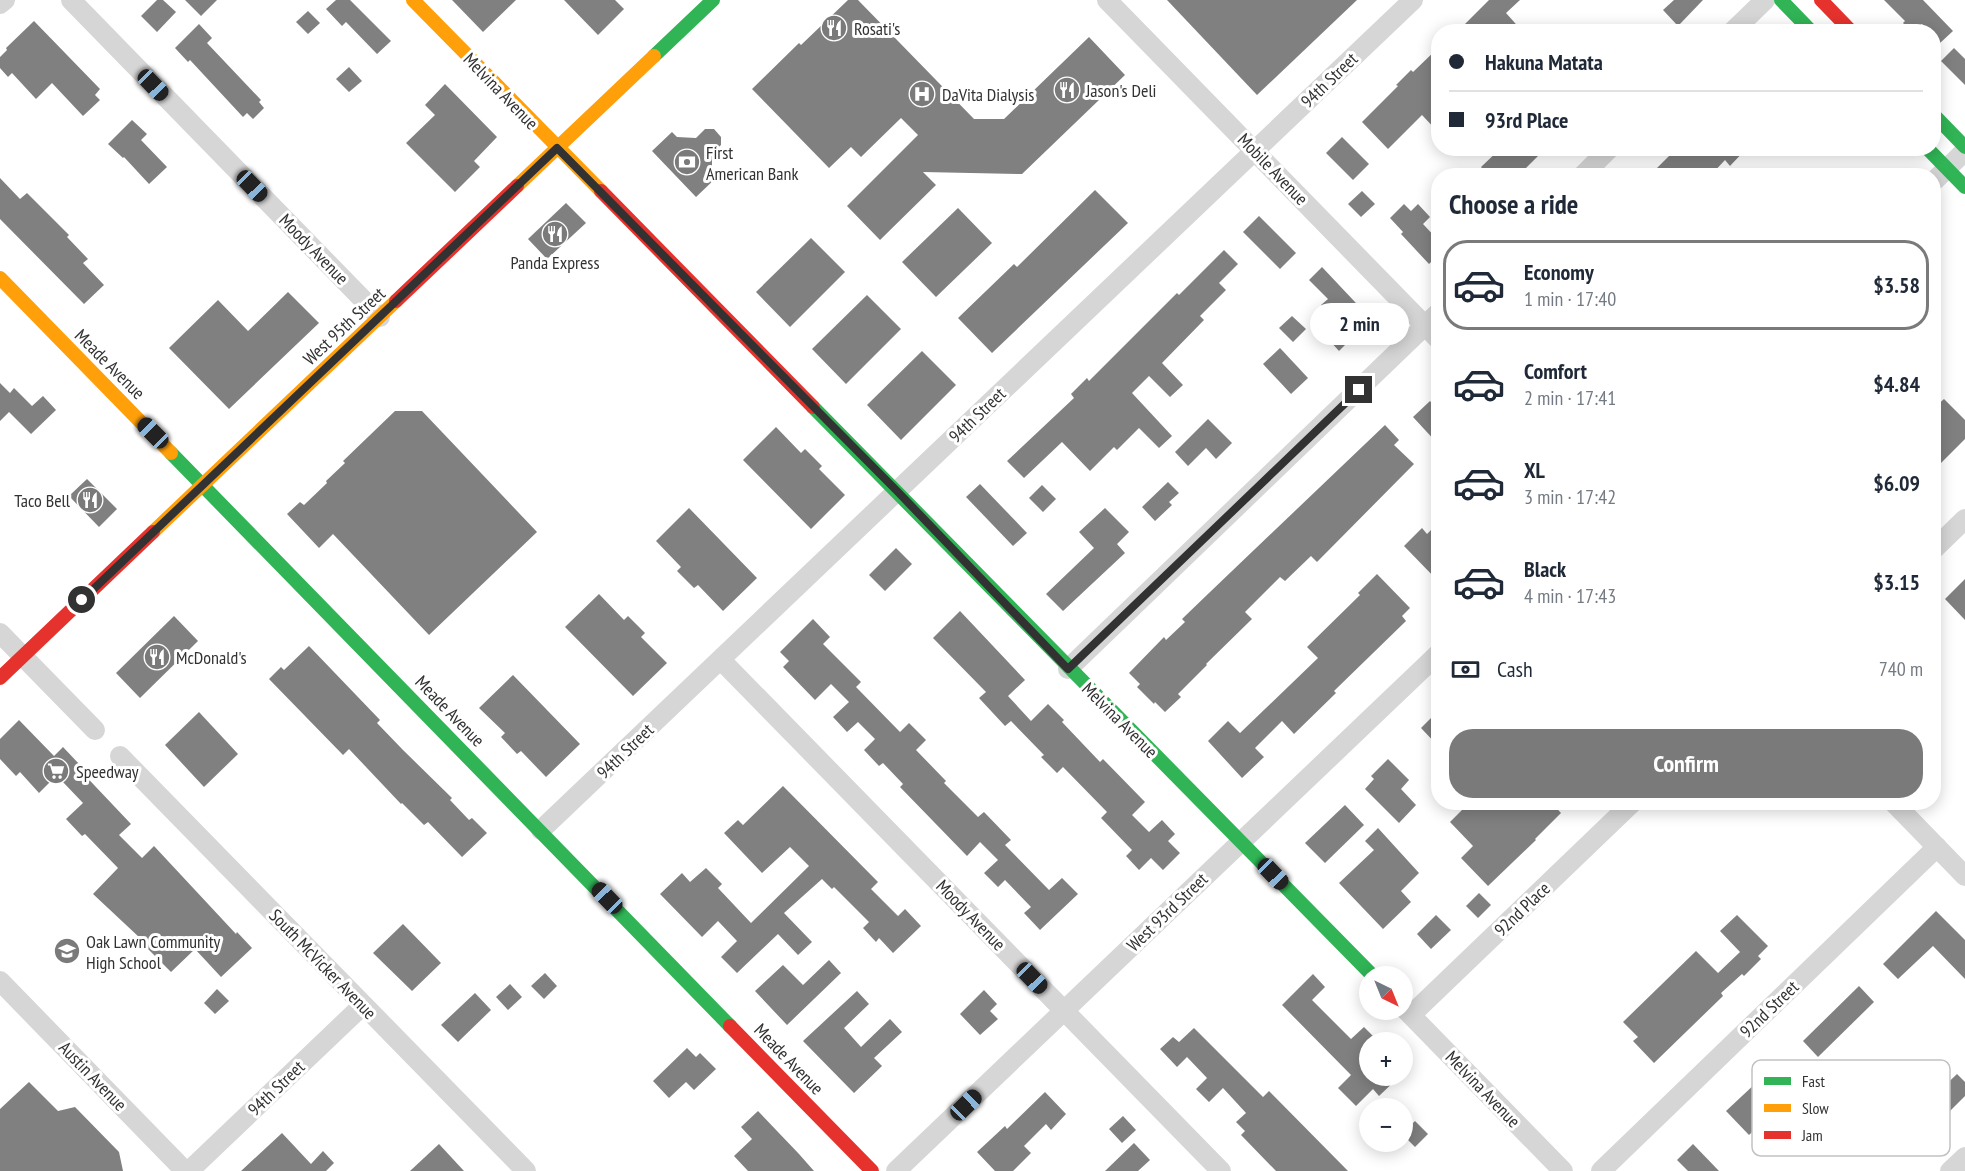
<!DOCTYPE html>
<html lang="en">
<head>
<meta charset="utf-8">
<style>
	:root { --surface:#fff; --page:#f2f2f3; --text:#1f2937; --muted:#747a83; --line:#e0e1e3; --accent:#7a7a7a }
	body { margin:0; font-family:"PT Sans Narrow",sans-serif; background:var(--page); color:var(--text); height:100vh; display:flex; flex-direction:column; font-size:22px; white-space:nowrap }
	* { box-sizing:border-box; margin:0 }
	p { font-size:20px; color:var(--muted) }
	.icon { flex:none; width:33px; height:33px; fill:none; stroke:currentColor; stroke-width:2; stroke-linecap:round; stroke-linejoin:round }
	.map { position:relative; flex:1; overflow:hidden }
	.sheet { position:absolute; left:1431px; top:168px; width:510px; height:642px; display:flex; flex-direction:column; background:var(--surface); border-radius:24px; box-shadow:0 3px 15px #0003 }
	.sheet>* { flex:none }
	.guide { position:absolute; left:1431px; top:24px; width:510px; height:132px; border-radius:24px; box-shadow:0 3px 15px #0003; display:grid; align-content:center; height:132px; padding:0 18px; background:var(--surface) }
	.needle { width:39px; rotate:137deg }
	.fabs { position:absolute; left:1359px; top:966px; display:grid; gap:12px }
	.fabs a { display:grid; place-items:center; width:54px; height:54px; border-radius:50%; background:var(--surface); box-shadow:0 3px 15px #0003; font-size:30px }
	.end { position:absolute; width:27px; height:27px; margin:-14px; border:8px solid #323232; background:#fff; box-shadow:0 0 0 3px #fff }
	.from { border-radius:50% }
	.bubble { position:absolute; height:42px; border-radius:21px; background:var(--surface); box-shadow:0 3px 15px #0003; font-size:20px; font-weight:700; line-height:42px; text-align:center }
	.car { position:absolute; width:18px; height:36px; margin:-18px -9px; border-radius:8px; box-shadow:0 0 4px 2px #0007; background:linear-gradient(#222 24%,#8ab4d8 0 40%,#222 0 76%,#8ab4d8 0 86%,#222 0) }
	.guide b { display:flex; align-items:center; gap:21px; height:57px; font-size:22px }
	.guide b+b { border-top:2px solid var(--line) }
	.guide i { width:15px; height:15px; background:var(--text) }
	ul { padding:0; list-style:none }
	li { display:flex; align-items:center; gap:18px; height:90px; margin:0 12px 9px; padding:0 6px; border:3px solid transparent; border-radius:24px }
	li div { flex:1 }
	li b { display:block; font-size:22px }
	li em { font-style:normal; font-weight:700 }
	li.selected { border-color:var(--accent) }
	li>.icon { width:54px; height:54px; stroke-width:1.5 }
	h2 { padding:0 18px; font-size:27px; line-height:72px }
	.pay { display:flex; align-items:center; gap:15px; height:66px; padding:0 18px; font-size:22px }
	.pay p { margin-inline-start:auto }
	.action { display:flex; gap:12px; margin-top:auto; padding:12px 18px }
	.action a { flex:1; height:69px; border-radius:24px; background:var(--accent); color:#fff; font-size:24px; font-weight:700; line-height:69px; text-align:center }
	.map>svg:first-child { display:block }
</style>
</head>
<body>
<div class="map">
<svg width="1965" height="1171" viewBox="0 0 1965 1171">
	<rect width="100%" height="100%" fill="#fff"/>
	<!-- building -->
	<g fill="#808080">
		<polygon points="157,0 163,0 176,12 157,32 141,16"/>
		<polygon points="185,0 217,0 201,16"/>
		<polygon points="336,0 350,0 391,41 377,54 346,22 342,26 326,9"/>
		<polygon points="452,0 516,0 483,32"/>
		<polygon points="564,0 615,0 624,9 598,35"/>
		<polygon points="848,0 858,0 974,119 1004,119 1089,37 1125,75 1022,174 923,172 936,185 880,240 847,206 918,135 901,118 861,157 851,147 829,168 752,89 799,43 801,45"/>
		<polygon points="1167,0 1357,0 1257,95"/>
		<polygon points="1489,0 1520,0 1506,13 1523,32 1457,32"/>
		<polygon points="1674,0 1703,0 1678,26 1663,10"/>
		<polygon points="1884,0 1923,0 1953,31 1940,43 1934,36 1934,32 1929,32 1922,24 1912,32 1903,23 1905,21"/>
		<polygon points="308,11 320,23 308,34 296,22"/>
		<polygon points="34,21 100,89 95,95 100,100 83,116 52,83 36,99 12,73 8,77 0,68 0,57 7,50 6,48"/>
		<polygon points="199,24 212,38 207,43 261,100 259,102 264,108 253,119 247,113 243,117 190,60 188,62 175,48"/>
		<polygon points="1438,48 1438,91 1431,98 1438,105 1438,132 1422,115 1388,149 1362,122 1398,86 1396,85 1411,70 1413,72"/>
		<polygon points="1954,48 1965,59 1965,85 1941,61"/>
		<polygon points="349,67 362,81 349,92 336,79"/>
		<polygon points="445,84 497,137 474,161 480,167 455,192 406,143 435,115 425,105"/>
		<polygon points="132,120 147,134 141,140 167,167 149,184 124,157 123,158 108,144"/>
		<polygon points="705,129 714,129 721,137 721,145 712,153 712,171 717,177 696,197 652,151 672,132 677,137 696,138"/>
		<polygon points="1342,137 1369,164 1353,180 1326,153"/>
		<polygon points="1501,148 1510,156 1518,148 1546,148 1518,176 1489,176 1481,167"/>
		<polygon points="1677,148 1747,148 1730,166 1725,160 1710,176 1649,176"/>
		<polygon points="0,178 20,199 27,193 69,235 67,237 88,259 83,263 104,285 84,304 0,219"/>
		<polygon points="1095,190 1128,223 992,353 958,318 1014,264 1017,267"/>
		<polygon points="1362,191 1375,204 1361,217 1348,204"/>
		<polygon points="566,203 586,223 547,259 528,239"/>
		<polygon points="1404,204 1411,211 1418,204 1430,217 1423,224 1438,240 1438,255 1429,264 1401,234 1403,232 1390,218"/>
		<polygon points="958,208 992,243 936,297 902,262"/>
		<polygon points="1259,216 1296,253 1280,269 1243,232"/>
		<polygon points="811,238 845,272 790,327 756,292"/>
		<polygon points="1224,250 1238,264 1219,283 1226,290 1200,316 1204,320 1162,363 1183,385 1170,397 1149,376 1132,393 1172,436 1159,448 1139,428 1117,450 1114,447 1090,471 1062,442 1024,478 1007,461 1074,398 1071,394 1087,378 1089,381 1177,293 1179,295"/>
		<polygon points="1322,267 1371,319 1339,351 1320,330 1333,318 1321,305 1328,299 1309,280"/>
		<polygon points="288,292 319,323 229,409 169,348 218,300 248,331"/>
		<polygon points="867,295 901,329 846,384 812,349"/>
		<polygon points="1292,316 1306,329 1293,342 1279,328"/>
		<polygon points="1280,348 1308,378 1291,394 1263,364"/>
		<polygon points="922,351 956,385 901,440 867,405"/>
		<polygon points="0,383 10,393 14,388 32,406 43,396 56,410 31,434 9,412 0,421"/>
		<polygon points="1944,399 1965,420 1965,439 1934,470 1934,408"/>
		<polygon points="1430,401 1438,410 1438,444 1413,417"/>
		<polygon points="395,411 422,411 537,532 429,635 333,534 319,548 287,514 300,502 304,505 327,483 326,481 345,463 343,461"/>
		<polygon points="1208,419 1232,443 1216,459 1206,448 1188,466 1175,452"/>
		<polygon points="1385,425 1399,440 1394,445 1414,464 1317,562 1311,556 1285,581 1280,577 1245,612 1252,619 1206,664 1207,665 1178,694 1181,697 1165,712 1155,702 1154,704 1137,687 1140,684 1129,673 1164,637 1166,640 1185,622 1182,619 1209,593"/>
		<polygon points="776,427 801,453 805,449 822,466 819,469 845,495 811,529 743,460"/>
		<polygon points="87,479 117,509 99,527 69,496"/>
		<polygon points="1168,482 1179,493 1169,502 1172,505 1155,521 1142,507"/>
		<polygon points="980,484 1027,533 1013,546 966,497"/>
		<polygon points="1042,485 1056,499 1043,512 1029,498"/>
		<polygon points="689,508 757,578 723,611 698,585 694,588 677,571 681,567 656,541"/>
		<polygon points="1105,508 1129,532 1117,544 1125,553 1063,611 1046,594 1094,548 1079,532"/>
		<polygon points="1438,523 1438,581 1404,546 1422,528 1427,534"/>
		<polygon points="896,548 912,564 885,591 869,575"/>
		<polygon points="1377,574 1410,608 1402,616 1406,621 1334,691 1336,693 1294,734 1282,721 1255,748 1264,757 1242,778 1208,741 1228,721 1240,733 1318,658 1307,647 1360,595 1358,593"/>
		<polygon points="1965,579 1965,620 1945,599"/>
		<polygon points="599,594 624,620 628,616 645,633 641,637 667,663 633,696 565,627"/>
		<polygon points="960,611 1025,680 1008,696 1031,721 1048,704 1064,720 1062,722 1100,762 1103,759 1145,802 1132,815 1149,832 1162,820 1175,834 1168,841 1180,853 1163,870 1151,858 1139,870 1126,856 1132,850 1101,818 1107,812 1063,767 1057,773 1041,757 1044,755 1011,721 1005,726 979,698 986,692 933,638"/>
		<polygon points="174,616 198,641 140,698 116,673"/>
		<polygon points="813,619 830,637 823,644 861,682 856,687 900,732 909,723 926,740 916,750 946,781 944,783 978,817 984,812 1011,840 1005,845 1049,890 1062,878 1078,894 1040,930 1024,913 1031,907 1005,880 998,887 984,873 998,860 980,842 967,856 900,787 903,784 883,763 879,766 864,750 875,739 858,722 847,732 833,717 849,702 831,684 815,700 783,667 789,661 780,652"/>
		<polygon points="309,646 380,720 377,723 403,750 452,798 450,800 469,820 472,818 487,833 462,857 428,822 424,825 402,803 401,804 349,749 343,755 269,679 281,667 284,670"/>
		<polygon points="513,675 580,744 546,777 521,751 517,754 501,737 505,733 479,708"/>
		<polygon points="1438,711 1438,746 1421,728"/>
		<polygon points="199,712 238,754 204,787 165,745"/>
		<polygon points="19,720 54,756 63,747 80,765 77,767 131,824 119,835 142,858 154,846 236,934 237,932 252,948 221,977 195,949 171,972 138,939 140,938 93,894 118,868 85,834 82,836 66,819 83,803 62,781 60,783 55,777 39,793 20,772 16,776 0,759 0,739"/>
		<polygon points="1388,759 1409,780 1401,789 1416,805 1399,823 1365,789 1374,779 1371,776"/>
		<polygon points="783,786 878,882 871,889 898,916 905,909 921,926 893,953 879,938 876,942 863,928 869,922 834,887 832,889 822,879 784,913 812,942 798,955 778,934 737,973 721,957 737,941 718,921 702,937 660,894 682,873 690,882 706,868 722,884 718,888 751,923 809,866 790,847 762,873 724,833 738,820 743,825"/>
		<polygon points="1470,802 1551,802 1561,813 1535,839 1536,840 1488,886 1461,858 1473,846 1450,822"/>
		<polygon points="1345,805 1364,825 1325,863 1305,843"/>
		<polygon points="1378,828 1419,873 1401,891 1411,902 1383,929 1339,883 1374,850 1365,841"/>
		<polygon points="1479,893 1491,905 1478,918 1466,906"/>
		<polygon points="1936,911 1965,940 1965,979 1933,946 1898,979 1883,964"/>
		<polygon points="1436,915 1451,930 1431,949 1417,934"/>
		<polygon points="1737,915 1768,946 1758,956 1761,959 1744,976 1742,974 1721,993 1723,996 1654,1063 1633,1041 1638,1037 1623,1022 1696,951 1718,973 1740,952 1720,931"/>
		<polygon points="403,924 441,963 412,991 373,953"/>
		<polygon points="829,960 841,973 787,1025 755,991 783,965 803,985"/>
		<polygon points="545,973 557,986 544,999 531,986"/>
		<polygon points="1313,974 1325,987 1312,1000 1351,1039 1364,1027 1377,1040 1370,1042 1370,1076 1400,1076 1379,1096 1373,1089 1356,1106 1338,1088 1351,1075 1282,1005"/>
		<polygon points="510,984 522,997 508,1010 496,997"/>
		<polygon points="1859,986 1874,1002 1818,1057 1803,1041"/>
		<polygon points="217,989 229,1001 215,1014 204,1003"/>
		<polygon points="984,990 997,1004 990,1011 998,1019 980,1035 960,1014"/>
		<polygon points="857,991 869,1004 844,1028 861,1047 890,1019 902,1032 874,1058 882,1066 854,1093 803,1041"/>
		<polygon points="475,993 491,1010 458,1042 441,1025"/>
		<polygon points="1194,1028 1263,1097 1269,1091 1348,1171 1276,1171 1241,1135 1245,1131 1236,1122 1246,1113 1223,1088 1209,1102 1196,1089 1207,1078 1187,1057 1177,1067 1160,1049 1173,1037 1179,1042"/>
		<polygon points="687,1048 696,1057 700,1053 716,1069 694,1090 686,1082 669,1098 653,1081"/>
		<polygon points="1773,1067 1796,1091 1749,1135 1726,1111"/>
		<polygon points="1957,1074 1965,1082 1965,1096 1949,1112 1934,1096"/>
		<polygon points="29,1082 58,1111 75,1107 119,1152 123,1171 0,1171 0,1109"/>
		<polygon points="1045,1092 1066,1114 1051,1130 1046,1124 1024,1146 1031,1153 1013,1171 995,1171 977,1152 1005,1126 1007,1129"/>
		<polygon points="758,1111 799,1154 814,1171 748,1171 734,1156 752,1139 741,1127"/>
		<polygon points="1123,1116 1136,1130 1122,1143 1109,1129"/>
		<polygon points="1415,1121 1428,1134 1415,1147 1402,1134"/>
		<polygon points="282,1133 311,1164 323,1151 334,1163 326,1171 241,1171"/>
		<polygon points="1134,1143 1150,1160 1138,1171 1105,1171"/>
		<polygon points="439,1144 464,1171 410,1171"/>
		<polygon points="1693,1144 1719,1171 1688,1171 1677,1160"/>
	</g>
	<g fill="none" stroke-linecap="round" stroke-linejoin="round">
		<!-- street -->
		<g stroke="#d6d6d6" stroke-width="20">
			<polyline points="71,0 380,317"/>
			<polyline points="1107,0 1438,339"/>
			<polyline points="0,4 5,0"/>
			<polyline points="1732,32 1765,0"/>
			<polyline points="1582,176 1610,148"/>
			<polyline points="1934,181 1965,151"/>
			<polyline points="1934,549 1965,519"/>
			<polyline points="0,633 95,730"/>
			<polyline points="721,660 1221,1171"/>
			<polyline points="1068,669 1438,313"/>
			<polyline points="120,756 526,1171"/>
			<polyline points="1893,802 1965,876"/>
			<polyline points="541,830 1413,0"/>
			<polyline points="0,981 185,1171"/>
			<polyline points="1402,1006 1563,1171"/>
			<polyline points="1411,1015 1633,802"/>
			<polyline points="189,1171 363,1005"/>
			<polyline points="896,1171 1438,654"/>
			<polyline points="1601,1171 1937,847"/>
			<polyline points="1950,1171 1965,1157"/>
		</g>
		<!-- fast -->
		<g stroke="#30b455" stroke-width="14">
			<polyline points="1781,0 1812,32"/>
			<polyline points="654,56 713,0"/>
			<polyline points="1934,115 1965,147"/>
			<polyline points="1927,148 1965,187"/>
			<polyline points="813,407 1373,976"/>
			<polyline points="171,453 730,1026"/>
		</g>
		<!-- slow -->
		<g stroke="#ff9f0a" stroke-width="14">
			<polyline points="413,0 601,191"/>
			<polyline points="517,186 654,56"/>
			<polyline points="0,278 171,453"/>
			<polyline points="153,532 396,301"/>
		</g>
		<!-- jam -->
		<g stroke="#e5322d" stroke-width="14">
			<polyline points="1821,0 1852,32"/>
			<polyline points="601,191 813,407"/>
			<polyline points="396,301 517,186"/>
			<polyline points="0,678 153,532"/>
			<polyline points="730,1026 872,1171"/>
		</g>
	</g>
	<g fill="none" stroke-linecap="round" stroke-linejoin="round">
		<!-- route -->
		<polyline stroke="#323232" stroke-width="8" points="82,600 557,148 897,491 1068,669 1359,390"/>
	</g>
	<!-- icons -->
	<defs>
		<g id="restaurant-disc" transform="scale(1.35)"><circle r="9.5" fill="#7a7a7a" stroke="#fff"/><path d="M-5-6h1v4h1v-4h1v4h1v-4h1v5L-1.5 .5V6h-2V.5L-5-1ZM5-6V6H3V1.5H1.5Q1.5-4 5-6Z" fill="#fff"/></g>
		<g id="hospital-disc" transform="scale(1.35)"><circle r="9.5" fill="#7a7a7a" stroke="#fff"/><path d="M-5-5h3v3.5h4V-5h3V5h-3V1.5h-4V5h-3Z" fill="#fff"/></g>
		<g id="bank-disc" transform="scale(1.35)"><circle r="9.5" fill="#7a7a7a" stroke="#fff"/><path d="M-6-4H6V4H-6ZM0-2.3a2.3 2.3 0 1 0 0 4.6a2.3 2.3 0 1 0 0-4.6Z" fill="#fff"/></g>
		<g id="supermarket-disc" transform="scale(1.35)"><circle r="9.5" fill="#7a7a7a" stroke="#fff"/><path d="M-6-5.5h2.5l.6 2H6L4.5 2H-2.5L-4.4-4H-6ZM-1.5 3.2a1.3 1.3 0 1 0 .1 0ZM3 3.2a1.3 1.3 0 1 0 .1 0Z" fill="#fff"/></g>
		<g id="school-disc" transform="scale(1.35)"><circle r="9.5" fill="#7a7a7a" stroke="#fff"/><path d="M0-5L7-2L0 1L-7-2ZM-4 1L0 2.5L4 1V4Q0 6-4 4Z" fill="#fff"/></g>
	</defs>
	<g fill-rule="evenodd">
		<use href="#restaurant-disc" x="834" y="28"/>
		<use href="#restaurant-disc" x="1067" y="90"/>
		<use href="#hospital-disc" x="922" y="94"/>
		<use href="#bank-disc" x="687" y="162"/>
		<use href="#restaurant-disc" x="555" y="234"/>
		<use href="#restaurant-disc" x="90" y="500"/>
		<use href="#restaurant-disc" x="157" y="657"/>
		<use href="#supermarket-disc" x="56" y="771"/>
		<use href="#school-disc" x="67" y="951"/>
	</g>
	<g text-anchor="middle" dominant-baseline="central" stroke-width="6" stroke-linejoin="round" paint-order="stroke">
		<!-- poi labels -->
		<g font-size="18" fill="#323232" stroke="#fff" text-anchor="start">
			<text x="854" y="28">Rosati's</text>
			<text x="1086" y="90">Jason's Deli</text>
			<text x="942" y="94">DaVita Dialysis</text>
			<text x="706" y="152">First<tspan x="706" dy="21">American Bank</tspan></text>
			<text x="555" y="262" text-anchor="middle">Panda Express</text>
			<text x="70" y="500" text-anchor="end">Taco Bell</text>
			<text x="176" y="657">McDonald's</text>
			<text x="76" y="771">Speedway</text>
			<text x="86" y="941">Oak Lawn Community<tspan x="86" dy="21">High School</tspan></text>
		</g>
		<!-- street labels -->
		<g font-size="18" fill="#323232" stroke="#fff">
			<text transform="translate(1329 80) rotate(-44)">94th Street</text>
			<text transform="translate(501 91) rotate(46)">Melvina Avenue</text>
			<text transform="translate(1273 169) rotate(46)">Mobile Avenue</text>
			<text transform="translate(314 249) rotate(46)">Moody Avenue</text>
			<text transform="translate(344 326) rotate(-43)">West 95th Street</text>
			<text transform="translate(110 364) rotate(45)">Meade Avenue</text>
			<text transform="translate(977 415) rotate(-44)">94th Street</text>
			<text transform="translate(450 711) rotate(46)">Meade Avenue</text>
			<text transform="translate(1120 720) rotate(45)">Melvina Avenue</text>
			<text transform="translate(625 751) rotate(-44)">94th Street</text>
			<text transform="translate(1522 909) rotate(-44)">92nd Place</text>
			<text transform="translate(1167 912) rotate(-44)">West 93rd Street</text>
			<text transform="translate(971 915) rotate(46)">Moody Avenue</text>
			<text transform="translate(323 964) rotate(46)">South McVicker Avenue</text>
			<text transform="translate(1769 1009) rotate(-44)">92nd Street</text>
			<text transform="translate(789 1059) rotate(46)">Meade Avenue</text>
			<text transform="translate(93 1076) rotate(46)">Austin Avenue</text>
			<text transform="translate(276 1088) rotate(-44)">94th Street</text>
			<text transform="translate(1483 1089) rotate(46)">Melvina Avenue</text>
		</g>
	</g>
	<!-- legend -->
	<rect x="1752" y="1060" width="198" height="96" rx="9" fill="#fff" stroke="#c2c2c2" stroke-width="1.5"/>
	<rect x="1764" y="1077" width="27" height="8" fill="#30b455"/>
	<rect x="1764" y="1104" width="27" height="8" fill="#ff9f0a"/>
	<rect x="1764" y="1131" width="27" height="8" fill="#e5322d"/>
	<g font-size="16" fill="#323232">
		<text x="1802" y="1087">Fast</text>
		<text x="1802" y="1114">Slow</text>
		<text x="1802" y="1141">Jam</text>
	</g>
</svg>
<div class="fabs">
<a><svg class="needle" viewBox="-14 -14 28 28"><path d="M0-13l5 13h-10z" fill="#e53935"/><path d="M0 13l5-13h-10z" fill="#747a83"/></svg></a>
<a>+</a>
<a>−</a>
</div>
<i class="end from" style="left:82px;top:600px"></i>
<i class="end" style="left:1359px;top:390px"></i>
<div class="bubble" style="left:1310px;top:303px;width:99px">2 min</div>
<i class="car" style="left:153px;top:85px;rotate:136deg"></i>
<i class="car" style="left:252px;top:186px;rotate:136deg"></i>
<i class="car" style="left:153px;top:433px;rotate:315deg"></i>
<i class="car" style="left:1273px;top:874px;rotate:136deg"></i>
<i class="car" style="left:607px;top:898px;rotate:316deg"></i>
<i class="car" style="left:1032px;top:978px;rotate:136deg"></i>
<i class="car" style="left:966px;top:1105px;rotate:46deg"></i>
<div class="guide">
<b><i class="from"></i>Hakuna Matata</b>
<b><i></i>93rd Place</b>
</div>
<section class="sheet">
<h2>Choose a ride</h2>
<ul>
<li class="selected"><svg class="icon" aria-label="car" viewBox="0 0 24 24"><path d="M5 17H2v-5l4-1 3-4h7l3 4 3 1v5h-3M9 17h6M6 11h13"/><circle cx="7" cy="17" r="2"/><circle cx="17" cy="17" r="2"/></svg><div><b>Economy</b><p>1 min · 17:40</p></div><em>$3.58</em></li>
<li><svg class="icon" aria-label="car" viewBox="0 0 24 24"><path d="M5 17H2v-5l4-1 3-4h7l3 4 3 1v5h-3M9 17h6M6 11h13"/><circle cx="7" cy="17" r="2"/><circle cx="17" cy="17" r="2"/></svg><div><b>Comfort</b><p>2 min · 17:41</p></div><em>$4.84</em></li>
<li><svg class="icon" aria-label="car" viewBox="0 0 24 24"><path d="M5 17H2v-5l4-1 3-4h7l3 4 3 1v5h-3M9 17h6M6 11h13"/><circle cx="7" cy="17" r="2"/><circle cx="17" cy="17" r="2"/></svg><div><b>XL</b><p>3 min · 17:42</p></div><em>$6.09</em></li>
<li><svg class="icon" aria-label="car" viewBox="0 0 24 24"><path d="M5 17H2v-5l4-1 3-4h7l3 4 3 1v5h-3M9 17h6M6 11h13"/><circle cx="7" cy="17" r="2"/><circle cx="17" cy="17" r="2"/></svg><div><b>Black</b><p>4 min · 17:43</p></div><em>$3.15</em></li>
</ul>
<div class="pay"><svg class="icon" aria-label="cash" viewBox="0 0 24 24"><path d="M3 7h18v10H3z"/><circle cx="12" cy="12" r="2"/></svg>Cash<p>740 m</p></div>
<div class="action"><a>Confirm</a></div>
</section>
</div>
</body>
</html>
